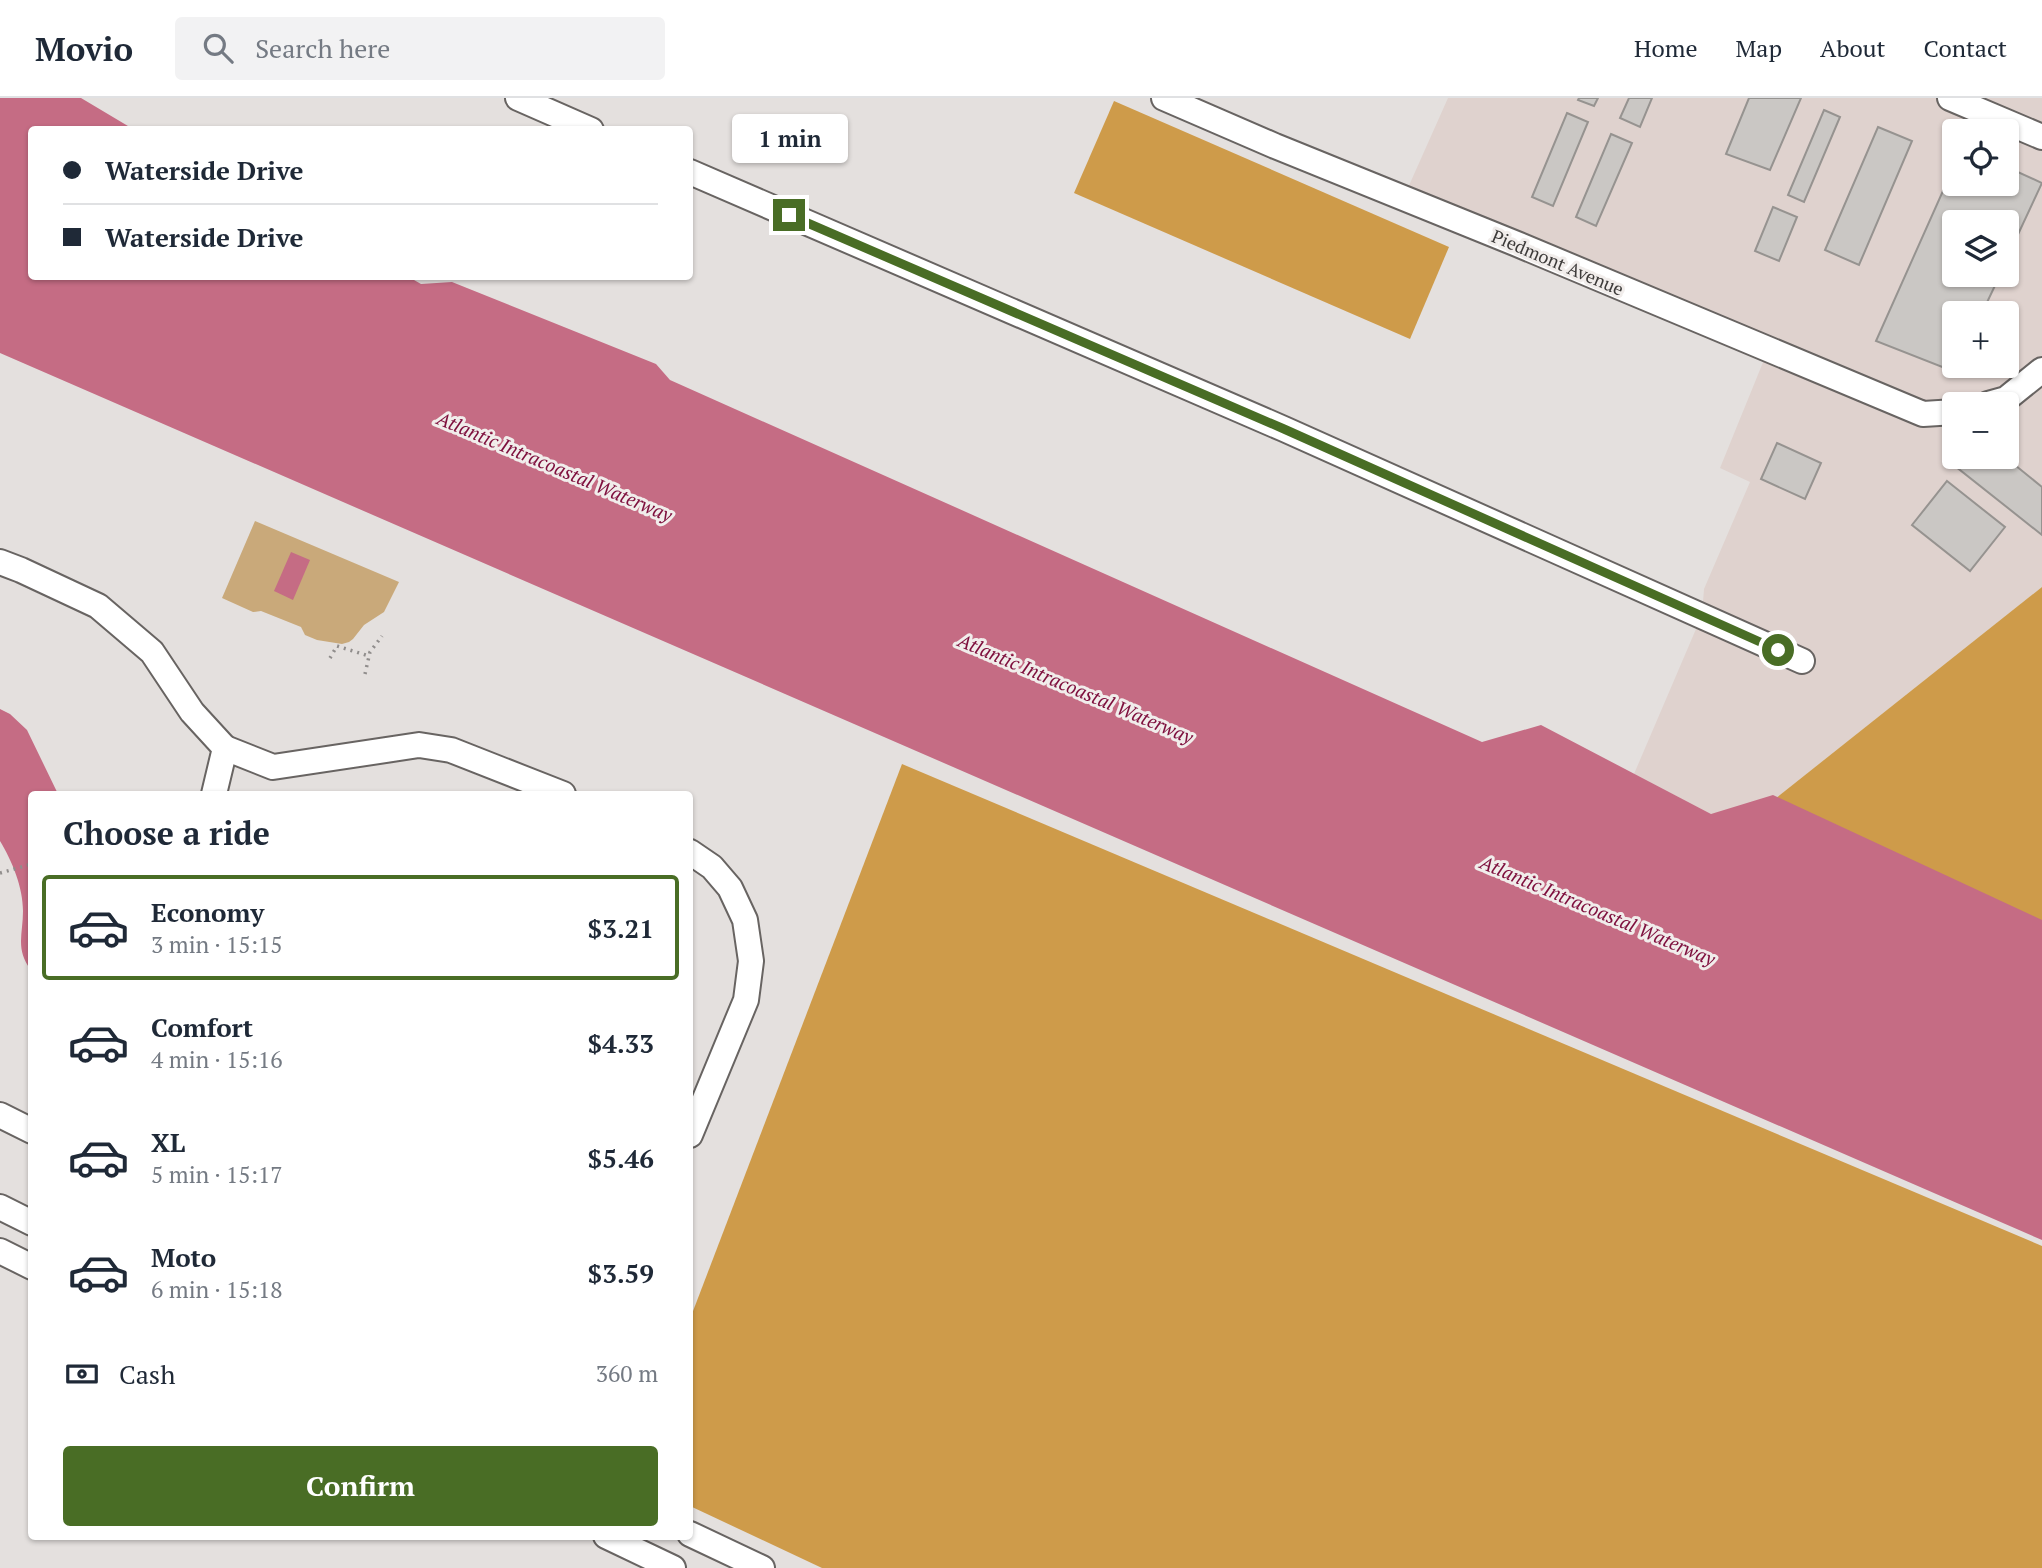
<!DOCTYPE html>
<html lang="en">
<head>
<meta charset="utf-8">
<style>
	:root { --surface:#fff; --page:#f2f2f3; --text:#1f2937; --muted:#747a83; --line:#e0e1e3; --accent:#496d25 }
	body { margin:0; font-family:"PT Serif",serif; background:var(--page); color:var(--text); height:100vh; display:flex; flex-direction:column; font-size:26px; white-space:nowrap }
	* { box-sizing:border-box; margin:0 }
	p { font-size:23px; color:var(--muted) }
	.icon { flex:none; width:38px; height:38px; fill:none; stroke:currentColor; stroke-width:2; stroke-linecap:round; stroke-linejoin:round }
	.map { position:relative; flex:1; overflow:hidden }
	.details { position:absolute; left:28px; top:693px; width:665px; height:749px; display:flex; flex-direction:column; background:var(--surface); border-radius:7px; box-shadow:0 2px 5px #0004 }
	.details>* { flex:none }
	.top-card { position:absolute; left:28px; top:28px; width:665px; height:154px; border-radius:7px; box-shadow:0 2px 5px #0004; display:grid; align-content:center; height:154px; padding:0 35px; background:var(--surface) }
	.tools { position:absolute; left:1942px; top:21px; display:grid; gap:14px }
	.tools a { display:grid; place-items:center; width:77px; height:77px; border-radius:7px; background:var(--surface); box-shadow:0 2px 5px #0004; font-size:35px }
	.end { position:absolute; width:32px; height:32px; margin:-16px; border:9px solid #496d25; background:#fff; box-shadow:0 0 0 4px #fff }
	.from { border-radius:50% }
	.bubble { position:absolute; height:49px; border-radius:7px; background:var(--surface); box-shadow:0 2px 5px #0004; font-size:23px; font-weight:700; line-height:49px; text-align:center }
	.top-card b { display:flex; align-items:center; gap:24px; height:66px; font-size:26px }
	.top-card b+b { border-top:2px solid var(--line) }
	.top-card i { width:18px; height:18px; background:var(--text) }
	ul { padding:0; list-style:none }
	li { display:flex; align-items:center; gap:21px; height:105px; margin:0 14px 10px; padding:0 21px; border:4px solid transparent; border-radius:7px }
	li div { flex:1 }
	li b { display:block; font-size:26px }
	li em { font-style:normal; font-weight:700 }
	li.selected { border-color:var(--accent) }
	li>.icon { width:63px; height:63px; stroke-width:1.5 }
	h2 { padding:0 35px; font-size:32px; line-height:84px }
	.pay { display:flex; align-items:center; gap:18px; height:77px; padding:0 35px; font-size:26px }
	.pay p { margin-inline-start:auto }
	.cta { display:flex; gap:14px; margin-top:auto; padding:14px 35px }
	.cta a { flex:1; height:80px; border-radius:7px; background:var(--accent); color:#fff; font-size:28px; font-weight:700; line-height:80px; text-align:center }
	header { display:flex; align-items:center; gap:42px; box-sizing:border-box; height:98px; padding:0 35px; background:var(--surface); border-bottom:2px solid var(--line) }
	header strong { font-size:33px }
	nav { display:flex; gap:38px; margin-inline-start:auto; font-size:24px }
	.search { width:490px; height:63px; background:var(--page); display:flex; align-items:center; gap:18px; box-sizing:border-box; padding:0 24px; border-radius:7px; color:var(--muted); font-size:26px }
	.map>svg:first-child { display:block }
</style>
</head>
<body>
<header>
<strong>Movio</strong>
<div class="search"><svg class="icon" aria-label="search" viewBox="0 0 24 24"><circle cx="10" cy="10" r="6"/><path d="M15 15l6 6"/></svg>Search here</div>
<nav><a>Home</a><a>Map</a><a>About</a><a>Contact</a></nav>
</header>
<div class="map">
<svg width="2042" height="1470" viewBox="0 0 2042 1470">
	<rect width="100%" height="100%" fill="#e4e0de"/>
	<!-- built -->
	<path fill="#dfd2ce" fill-rule="evenodd" d="M 1448,0 L 2042,0 L 2042,489 L 1766,708 L 1711,716 L 1634,676 L 1702,517 L 1704,491 L 1750,384 L 1720,370 L 1768,252 L 1403,101 ZM 1955,33 L 2007,33 L 2007,86 L 1955,86 ZM 1955,124 L 2007,124 L 2007,177 L 1955,177 ZM 1955,215 L 2007,215 L 2007,268 L 1955,268 ZM 1955,306 L 2007,306 L 2007,359 L 1955,359 Z"/>
	<!-- green -->
	<polygon fill="#c9a97a" points="255,423 399,484 384,514 364,527 353,541 349,544 342,546 317,542 305,537 301,529 261,513 253,514 222,500"/>
	<!-- forest -->
	<g fill="#ce9b4a">
		<polygon points="1114,3 1449,149 1410,241 1074,95"/>
		<polygon points="2042,489 2042,834 1766,708"/>
		<polygon points="902,666 2042,1148 2042,1470 822,1470 690,1408 690,1221"/>
	</g>
	<!-- water -->
	<g fill="#c56c84">
		<polygon points="0,0 81,0 133,31 32,32 32,178 407,178 421,186 452,184 656,266 670,282 1482,644 1541,627 1711,716 1773,697 2042,822 2042,1142 0,255"/>
		<polygon points="291,454 310,462 293,502 274,493"/>
		<path d="M 0,611 L 10,616 L 27,632 L 58,696 L 32,696 L 31,872 C 15,851 23,836 23,813 C 23,789 12,763 0,743 Z"/>
	</g>
	<!-- building -->
	<g fill="#cac7c4" stroke="#969390" stroke-width="2">
		<polygon points="1579,0 1598,0 1594,8 1578,2"/>
		<polygon points="1629,0 1652,0 1640,29 1620,20"/>
		<polygon points="1749,0 1801,0 1770,72 1726,56"/>
		<polygon points="1824,12 1840,19 1804,104 1788,97"/>
		<polygon points="1567,15 1588,24 1553,108 1532,99"/>
		<polygon points="1878,29 1912,43 1859,167 1825,152"/>
		<polygon points="1611,36 1632,45 1596,128 1576,119"/>
		<polygon points="1955,66 1955,86 2007,86 2007,69 2042,85 2007,160 2007,124 1955,124 1955,177 2000,177 1982,215 1955,215 1955,268 1958,268 1955,274 1876,243"/>
		<polygon points="1773,109 1797,119 1779,163 1755,153"/>
		<polygon points="1777,345 1821,365 1805,401 1761,381"/>
		<polygon points="1963,359 2005,359 2042,389 2042,437 1955,368"/>
		<polygon points="1947,383 2005,429 1970,473 1912,427"/>
	</g>
	<g fill="none" stroke-linecap="round" stroke-linejoin="round">
		<!-- minor casing -->
		<g stroke="#686462" stroke-width="28">
			<g id="minor">
				<polyline points="518,0 591,32"/>
				<polyline points="1164,0 1275,48 1517,146 1923,316 1955,314"/>
				<polyline points="1950,0 2042,39"/>
				<polyline points="690,74 1284,331 1802,563"/>
				<polyline points="1988,306 2006,301 2042,272"/>
				<polyline points="0,464 21,472 98,508 152,554 192,614 225,650 214,696"/>
				<polyline points="225,650 273,669 419,647 451,652 563,696"/>
				<polyline points="690,754 712,769 730,790 745,822 751,863 746,902 690,1037"/>
				<polyline points="0,1017 32,1033"/>
				<polyline points="0,1109 32,1125"/>
				<polyline points="0,1153 32,1169"/>
				<polyline points="690,1436 762,1470"/>
				<polyline points="606,1438 673,1470"/>
			</g>
		</g>
		<!-- path -->
		<g stroke="#908d8c" stroke-width="3.5" stroke-dasharray="2 5" stroke-linecap="butt">
			<polyline points="330,560 337,548 369,558"/>
			<polyline points="365,576 370,554 382,538"/>
			<polyline points="0,775 32,766"/>
		</g>
		<!-- minor -->
		<use href="#minor" stroke="#fff" stroke-width="24"/>
	</g>
	<g fill="none" stroke-linecap="round" stroke-linejoin="round">
		<!-- route -->
		<polyline stroke="#496d25" stroke-width="9" points="789,117 1284,331 1778,552"/>
	</g>
	<g text-anchor="middle" dominant-baseline="central" stroke-width="6" stroke-linejoin="round" paint-order="stroke">
		<!-- street labels -->
		<g font-size="18" fill="#3d3b3a" stroke="#f1edeb">
			<text transform="translate(1558 164) rotate(23)">Piedmont Avenue</text>
		</g>
		<!-- water labels -->
		<g font-size="19" font-style="italic" fill="#7e0f3d" stroke="#f1edeb">
			<text transform="translate(555 368) rotate(23)">Atlantic Intracoastal Waterway</text>
			<text transform="translate(1076 590) rotate(23)">Atlantic Intracoastal Waterway</text>
			<text transform="translate(1598 812) rotate(23)">Atlantic Intracoastal Waterway</text>
		</g>
	</g>
</svg>
<div class="tools">
<a><svg class="icon" aria-label="locate" viewBox="0 0 24 24"><circle cx="12" cy="12" r="6"/><path d="M12 2v4M12 18v4M2 12h4M18 12h4"/></svg></a>
<a><svg class="icon" aria-label="layers" viewBox="0 0 24 24"><path d="M12 4l9 5-9 5-9-5zM3 14l9 5 9-5"/></svg></a>
<a>+</a>
<a>−</a>
</div>
<i class="end from" style="left:1778px;top:552px"></i>
<i class="end" style="left:789px;top:117px"></i>
<div class="bubble" style="left:732px;top:16px;width:116px">1 min</div>
<div class="top-card">
<b><i class="from"></i>Waterside Drive</b>
<b><i></i>Waterside Drive</b>
</div>
<section class="details">
<h2>Choose a ride</h2>
<ul>
<li class="selected"><svg class="icon" aria-label="car" viewBox="0 0 24 24"><path d="M5 17H2v-5l4-1 3-4h7l3 4 3 1v5h-3M9 17h6M6 11h13"/><circle cx="7" cy="17" r="2"/><circle cx="17" cy="17" r="2"/></svg><div><b>Economy</b><p>3 min · 15:15</p></div><em>$3.21</em></li>
<li><svg class="icon" aria-label="car" viewBox="0 0 24 24"><path d="M5 17H2v-5l4-1 3-4h7l3 4 3 1v5h-3M9 17h6M6 11h13"/><circle cx="7" cy="17" r="2"/><circle cx="17" cy="17" r="2"/></svg><div><b>Comfort</b><p>4 min · 15:16</p></div><em>$4.33</em></li>
<li><svg class="icon" aria-label="car" viewBox="0 0 24 24"><path d="M5 17H2v-5l4-1 3-4h7l3 4 3 1v5h-3M9 17h6M6 11h13"/><circle cx="7" cy="17" r="2"/><circle cx="17" cy="17" r="2"/></svg><div><b>XL</b><p>5 min · 15:17</p></div><em>$5.46</em></li>
<li><svg class="icon" aria-label="car" viewBox="0 0 24 24"><path d="M5 17H2v-5l4-1 3-4h7l3 4 3 1v5h-3M9 17h6M6 11h13"/><circle cx="7" cy="17" r="2"/><circle cx="17" cy="17" r="2"/></svg><div><b>Moto</b><p>6 min · 15:18</p></div><em>$3.59</em></li>
</ul>
<div class="pay"><svg class="icon" aria-label="cash" viewBox="0 0 24 24"><path d="M3 7h18v10H3z"/><circle cx="12" cy="12" r="2"/></svg>Cash<p>360 m</p></div>
<div class="cta"><a>Confirm</a></div>
</section>
</div>
</body>
</html>
